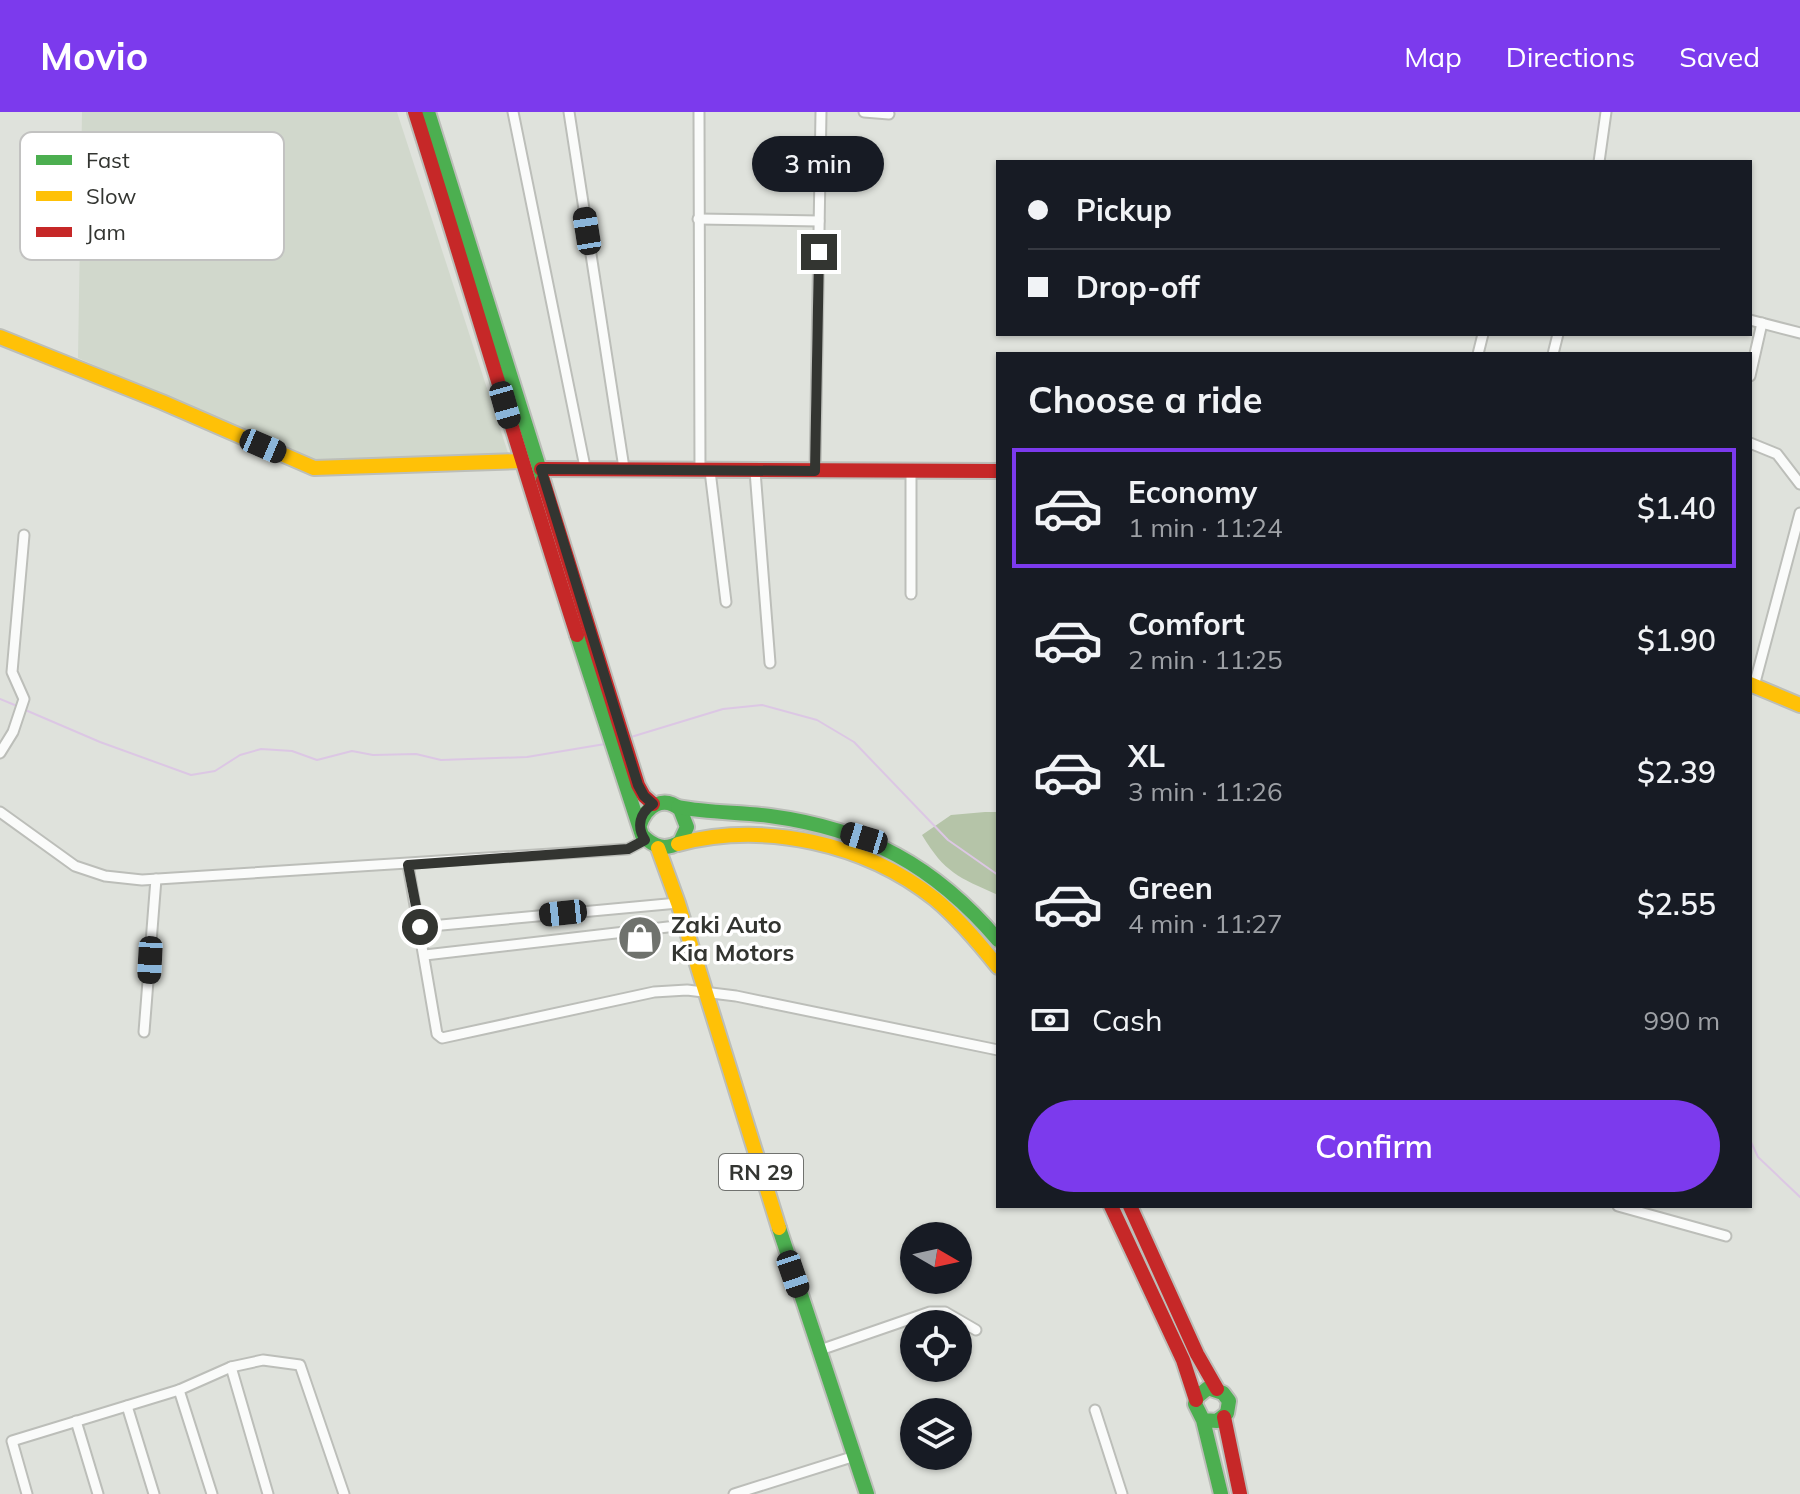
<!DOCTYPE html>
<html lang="en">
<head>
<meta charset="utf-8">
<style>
	:root { --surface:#171b24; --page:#242831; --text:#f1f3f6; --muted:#9ea1a6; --line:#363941; --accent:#7c3aed }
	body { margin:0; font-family:Mulish,sans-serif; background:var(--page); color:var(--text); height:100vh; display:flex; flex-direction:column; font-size:30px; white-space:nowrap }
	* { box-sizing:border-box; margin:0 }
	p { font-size:26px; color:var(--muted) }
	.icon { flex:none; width:44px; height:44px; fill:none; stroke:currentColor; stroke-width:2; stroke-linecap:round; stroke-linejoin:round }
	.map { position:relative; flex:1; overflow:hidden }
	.side { position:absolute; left:996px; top:240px; width:756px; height:856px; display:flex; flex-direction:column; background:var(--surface); border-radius:0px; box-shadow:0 2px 6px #0004 }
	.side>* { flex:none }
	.banner { position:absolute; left:996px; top:48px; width:756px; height:176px; border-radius:0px; box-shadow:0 2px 6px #0004; display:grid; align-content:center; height:176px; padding:0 32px; background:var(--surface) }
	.needle { width:52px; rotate:99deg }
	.buttons { position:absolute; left:900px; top:1110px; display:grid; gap:16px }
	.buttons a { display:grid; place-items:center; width:72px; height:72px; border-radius:50%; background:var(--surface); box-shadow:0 2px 6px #0004; font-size:40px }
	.end { position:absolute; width:36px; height:36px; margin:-18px; border:10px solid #333531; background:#fff; box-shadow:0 0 0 4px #fff }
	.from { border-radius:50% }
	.bubble { position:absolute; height:56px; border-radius:28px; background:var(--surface); box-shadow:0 2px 6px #0004; font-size:26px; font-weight:600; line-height:56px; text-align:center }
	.car { position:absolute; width:24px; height:48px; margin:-24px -12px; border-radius:10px; box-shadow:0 0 6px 2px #0007; background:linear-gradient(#222 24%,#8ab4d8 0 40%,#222 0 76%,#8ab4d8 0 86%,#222 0) }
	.banner b { display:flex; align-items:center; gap:28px; height:76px; font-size:30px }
	.banner b+b { border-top:2px solid var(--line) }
	.banner i { width:20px; height:20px; background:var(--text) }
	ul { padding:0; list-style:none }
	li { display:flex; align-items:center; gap:24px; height:120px; margin:0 16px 12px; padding:0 16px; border:4px solid transparent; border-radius:0px }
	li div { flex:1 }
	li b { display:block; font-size:30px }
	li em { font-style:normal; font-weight:600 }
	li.current { border-color:var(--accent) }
	li>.icon { width:72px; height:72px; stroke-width:1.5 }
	h2 { padding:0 32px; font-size:36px; line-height:96px }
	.pay { display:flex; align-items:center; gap:20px; height:88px; padding:0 32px; font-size:30px }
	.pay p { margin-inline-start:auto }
	.button { display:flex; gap:16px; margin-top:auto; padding:16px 32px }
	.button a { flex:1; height:92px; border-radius:48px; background:var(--accent); color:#fff; font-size:32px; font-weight:600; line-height:92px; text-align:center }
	header { display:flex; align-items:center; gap:48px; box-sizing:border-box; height:112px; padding:0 40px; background:var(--accent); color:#fff }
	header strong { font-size:38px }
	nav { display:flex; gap:44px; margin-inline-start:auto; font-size:28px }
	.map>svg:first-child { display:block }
</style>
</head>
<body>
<header>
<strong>Movio</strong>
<nav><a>Map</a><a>Directions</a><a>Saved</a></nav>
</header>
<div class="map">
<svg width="1800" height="1382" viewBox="0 0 1800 1382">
	<rect width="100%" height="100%" fill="#dfe2dc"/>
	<!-- built -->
	<polygon fill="#d1d8cc" points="82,0 397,0 509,344 314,349 78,246"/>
	<!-- forest -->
	<path fill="#b5c4a8" d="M 985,700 L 998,700 L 998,783 C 958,765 945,761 922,723 L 951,703 Z"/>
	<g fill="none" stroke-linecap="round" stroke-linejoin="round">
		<!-- stream -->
		<g stroke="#dcc7e4" stroke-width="2">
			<polyline points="0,587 17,594"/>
			<polyline points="23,597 100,630 191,663 215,659 240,643 261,637 292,639 317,648 352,639 373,643 416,642 441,648 527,645 605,632"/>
			<polyline points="631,625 723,597 762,593 817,608 854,630 948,728 998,763"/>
			<polyline points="1750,1028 1758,1045 1800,1085"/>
		</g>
		<!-- street casing -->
		<g stroke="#bcbeb9" stroke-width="13">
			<g id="street">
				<polyline points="513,0 585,355"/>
				<polyline points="569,0 624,356"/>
				<polyline points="699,0 700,359"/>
				<polyline points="864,0 889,2"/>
				<polyline points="1599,50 1606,0"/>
				<polyline points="698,107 819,109"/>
				<polyline points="1750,208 1800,221"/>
				<polyline points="1478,242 1483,222"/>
				<polyline points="1553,242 1558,222"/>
				<polyline points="1750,264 1762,211"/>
				<polyline points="1750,331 1777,342 1800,372"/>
				<polyline points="710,359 726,490"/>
				<polyline points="755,359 770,551"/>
				<polyline points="815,359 821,0"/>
				<polyline points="911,359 911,482"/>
				<polyline points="1754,574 1800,401"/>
				<polyline points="0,641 13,620 24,587 12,560 24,423"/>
				<polyline points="0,700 75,754 105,764 142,768 628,737 645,728"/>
				<polyline points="408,753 437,922 442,926 654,880 687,878 736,884 998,938"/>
				<polyline points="420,815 678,791"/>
				<polyline points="425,843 685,813"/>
				<polyline points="144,920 156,767"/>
				<polyline points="1618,1094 1726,1124"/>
				<polyline points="820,1238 930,1200 945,1200 976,1218"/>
				<polyline points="231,1255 268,1382"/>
				<polyline points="179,1278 212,1382"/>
				<polyline points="127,1294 154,1382"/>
				<polyline points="1095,1298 1122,1382"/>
				<polyline points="76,1309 98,1382"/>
				<polyline points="27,1382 12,1329 179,1278 231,1255 263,1248 300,1253 344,1382"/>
				<polyline points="734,1382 855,1344"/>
			</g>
		</g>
		<!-- fast casing -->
		<g stroke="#bcbeb9" stroke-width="18">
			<g id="fast">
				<polyline points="428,0 543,368"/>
				<path d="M 577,523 L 642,723 C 654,735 665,739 680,730 L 687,715 L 680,697 C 663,683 646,694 640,713"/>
				<path d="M 678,695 C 709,701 740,700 770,704 C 867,717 935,754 998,828"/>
				<polyline points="779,1116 867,1382"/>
				<polyline points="1203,1308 1217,1309 1227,1301 1229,1289 1223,1281 1208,1276 1197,1285 1195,1292 1203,1308 1221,1382"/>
			</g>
		</g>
		<!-- slow casing -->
		<g stroke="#bcbeb9" stroke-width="18">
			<g id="slow">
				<polyline points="0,225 162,290 314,356 521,349"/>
				<polyline points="1750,572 1800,593"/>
				<path d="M 678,732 C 764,709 865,731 935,787 C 959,807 979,831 998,855"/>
				<polyline points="658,736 678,791 779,1116"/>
			</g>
		</g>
		<!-- jam casing -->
		<g stroke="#bcbeb9" stroke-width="18">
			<g id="jam">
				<path d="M 415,0 C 470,174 521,349 577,523"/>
				<polyline points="541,357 998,359"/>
				<polyline points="543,368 638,673 644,684 653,692"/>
				<polyline points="1111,1094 1183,1248 1196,1288"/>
				<polyline points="1130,1094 1197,1242 1217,1277"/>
				<polyline points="1224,1305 1240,1382"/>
			</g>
		</g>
		<!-- street -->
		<use href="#street" stroke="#fafbfa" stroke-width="9"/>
		<!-- fast -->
		<use href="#fast" stroke="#4caf50" stroke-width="14"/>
		<!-- slow -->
		<use href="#slow" stroke="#ffc107" stroke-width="14"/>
		<!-- jam -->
		<use href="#jam" stroke="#c62828" stroke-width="14"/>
	</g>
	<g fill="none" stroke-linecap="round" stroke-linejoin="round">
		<!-- route -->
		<path stroke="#333531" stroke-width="10" d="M 420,815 L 408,753 L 628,737 L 645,728 C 636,714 640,701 653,692 L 644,684 L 638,673 L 541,357 L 815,359 L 819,140"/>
	</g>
	<!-- icons -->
	<defs>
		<g id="shop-disc" transform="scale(2.3)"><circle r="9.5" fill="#6f726d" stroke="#fff"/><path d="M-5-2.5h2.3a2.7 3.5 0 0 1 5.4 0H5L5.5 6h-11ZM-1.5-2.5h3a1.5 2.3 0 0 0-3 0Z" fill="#fff"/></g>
	</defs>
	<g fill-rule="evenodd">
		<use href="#shop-disc" x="640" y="826"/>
	</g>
	<g text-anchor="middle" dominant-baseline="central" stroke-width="7" stroke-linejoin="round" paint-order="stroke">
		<!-- shield labels -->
		<rect fill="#fff" stroke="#70726f" stroke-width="2" x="719" y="1042" width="84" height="36" rx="6"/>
		<g font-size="22" font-weight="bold" fill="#333531">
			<text x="761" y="1060">RN 29</text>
		</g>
		<!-- poi labels -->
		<g font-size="24" font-weight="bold" fill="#333531" stroke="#fff" text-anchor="start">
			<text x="671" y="812">Zaki Auto<tspan x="671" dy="28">Kia Motors</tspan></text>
		</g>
	</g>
	<!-- legend -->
	<rect x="20" y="20" width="264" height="128" rx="12" fill="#fff" stroke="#c2c2c1" stroke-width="2"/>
	<rect x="36" y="43" width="36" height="10" fill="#4caf50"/>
	<rect x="36" y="79" width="36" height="10" fill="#ffc107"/>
	<rect x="36" y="115" width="36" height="10" fill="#c62828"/>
	<g font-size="22" fill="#333531">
		<text x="86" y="56">Fast</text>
		<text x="86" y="92">Slow</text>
		<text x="86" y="128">Jam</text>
	</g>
</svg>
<div class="buttons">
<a><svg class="needle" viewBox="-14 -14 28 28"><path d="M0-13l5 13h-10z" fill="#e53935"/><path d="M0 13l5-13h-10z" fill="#9ea1a6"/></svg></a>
<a><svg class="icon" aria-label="locate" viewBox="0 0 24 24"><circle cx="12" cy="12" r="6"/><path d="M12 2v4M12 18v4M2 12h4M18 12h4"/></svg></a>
<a><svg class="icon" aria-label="layers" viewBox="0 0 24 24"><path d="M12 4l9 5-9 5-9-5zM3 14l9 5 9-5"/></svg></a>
</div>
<i class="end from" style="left:420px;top:815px"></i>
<i class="end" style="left:819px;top:140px"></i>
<div class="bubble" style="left:752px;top:24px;width:132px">3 min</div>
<i class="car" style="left:587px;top:119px;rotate:351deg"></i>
<i class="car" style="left:505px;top:293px;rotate:164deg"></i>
<i class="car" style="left:263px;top:334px;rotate:113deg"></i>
<i class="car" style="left:864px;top:726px;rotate:287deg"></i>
<i class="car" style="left:563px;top:801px;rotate:264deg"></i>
<i class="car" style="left:150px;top:848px;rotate:183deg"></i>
<i class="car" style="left:793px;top:1162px;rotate:161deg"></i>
<div class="banner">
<b><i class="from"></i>Pickup</b>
<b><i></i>Drop-off</b>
</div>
<section class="side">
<h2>Choose a ride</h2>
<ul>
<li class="current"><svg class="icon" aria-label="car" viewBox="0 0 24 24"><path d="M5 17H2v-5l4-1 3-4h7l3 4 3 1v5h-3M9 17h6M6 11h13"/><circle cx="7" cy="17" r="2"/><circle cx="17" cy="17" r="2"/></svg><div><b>Economy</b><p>1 min · 11:24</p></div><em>$1.40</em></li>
<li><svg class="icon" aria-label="car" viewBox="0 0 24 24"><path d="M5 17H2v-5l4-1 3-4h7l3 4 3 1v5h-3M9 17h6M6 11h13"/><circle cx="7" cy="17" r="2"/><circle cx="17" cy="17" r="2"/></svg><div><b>Comfort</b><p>2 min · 11:25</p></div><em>$1.90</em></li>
<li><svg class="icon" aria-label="car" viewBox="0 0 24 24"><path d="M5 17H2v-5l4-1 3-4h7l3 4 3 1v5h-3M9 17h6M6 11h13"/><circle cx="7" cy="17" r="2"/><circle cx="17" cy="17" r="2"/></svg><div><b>XL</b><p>3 min · 11:26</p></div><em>$2.39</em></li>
<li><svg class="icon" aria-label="car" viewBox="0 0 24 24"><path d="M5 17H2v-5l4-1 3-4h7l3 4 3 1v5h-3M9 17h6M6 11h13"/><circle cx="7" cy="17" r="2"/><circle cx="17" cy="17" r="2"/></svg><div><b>Green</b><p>4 min · 11:27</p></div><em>$2.55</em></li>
</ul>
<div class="pay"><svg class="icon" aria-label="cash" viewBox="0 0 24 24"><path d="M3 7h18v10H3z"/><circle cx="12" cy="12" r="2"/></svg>Cash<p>990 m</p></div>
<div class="button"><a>Confirm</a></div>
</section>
</div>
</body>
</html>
